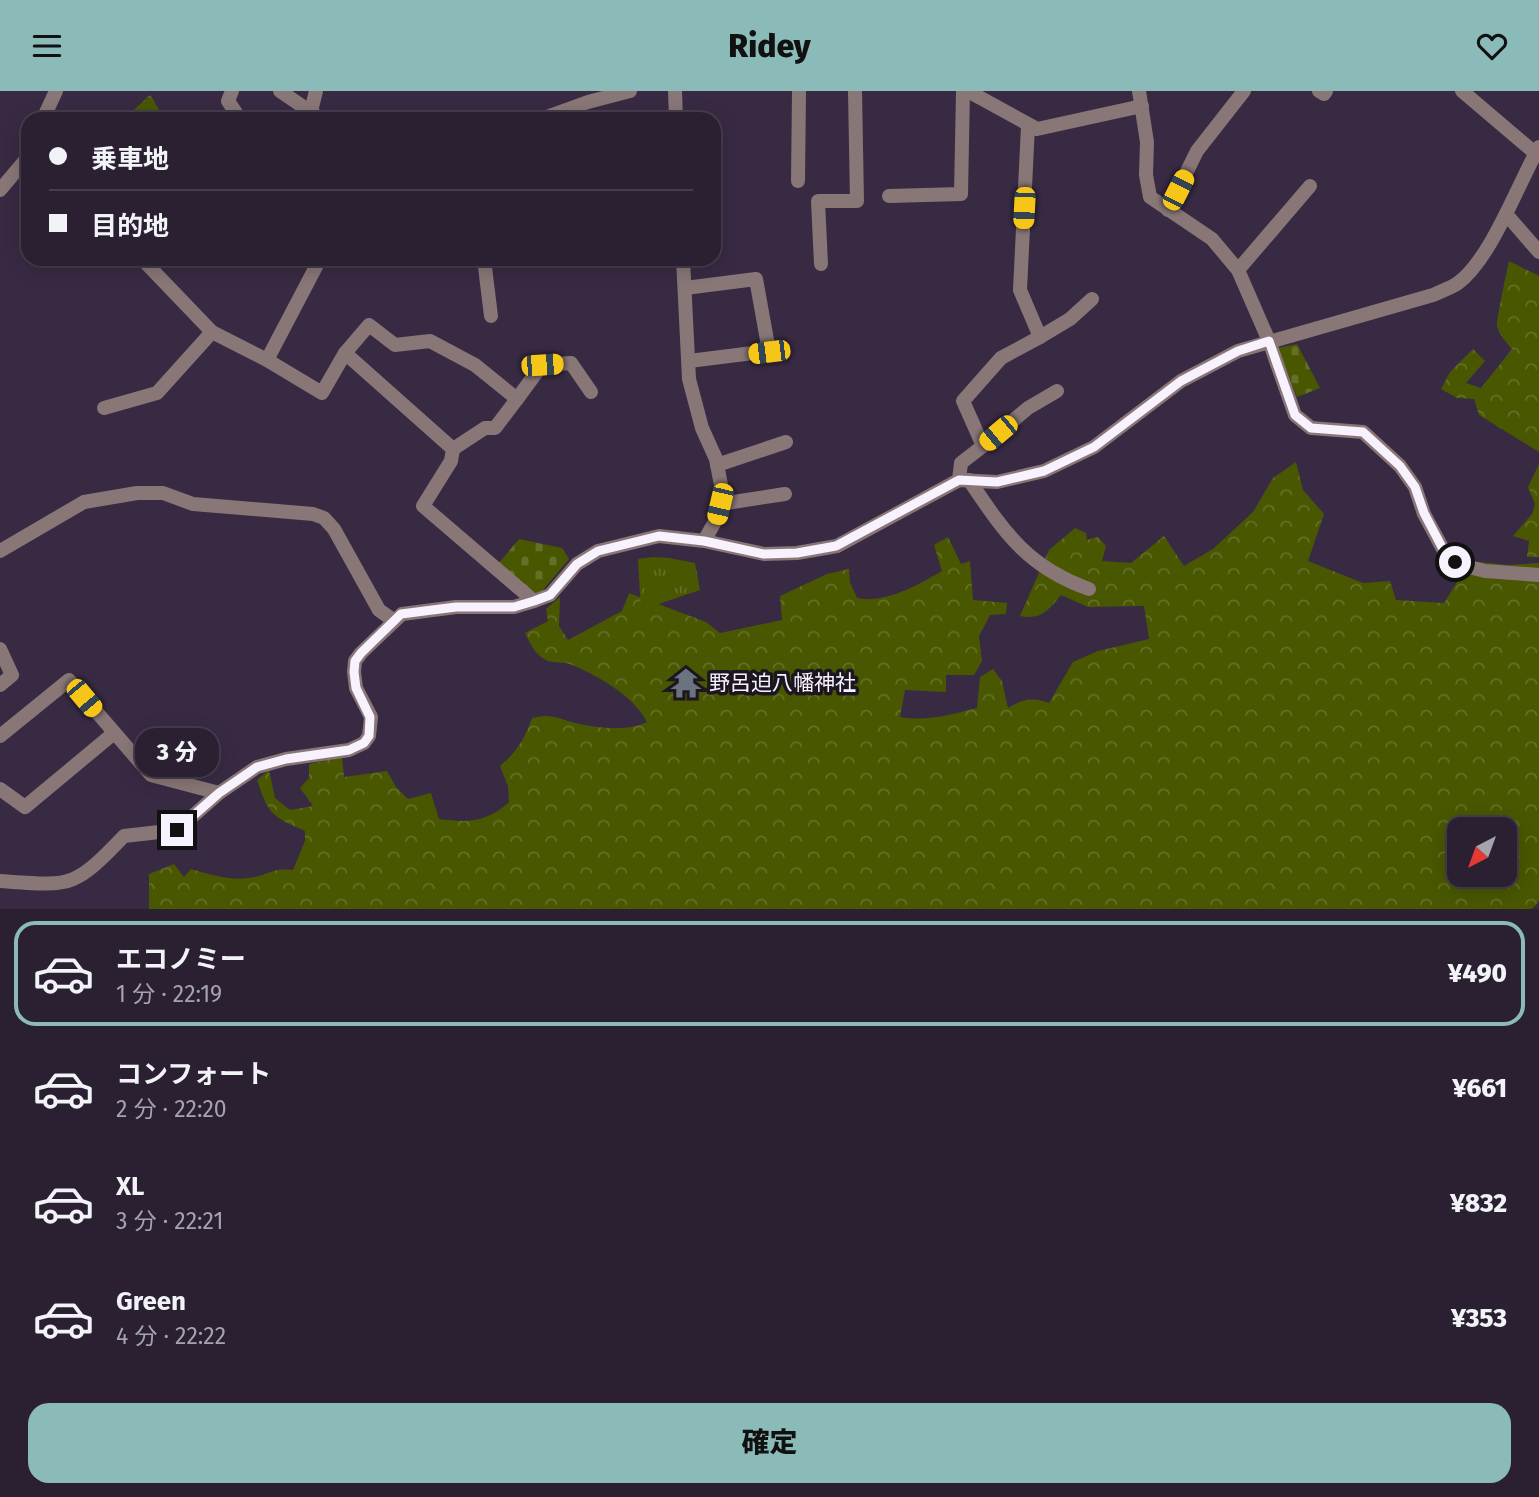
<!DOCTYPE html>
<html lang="ja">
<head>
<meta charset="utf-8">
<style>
	:root { --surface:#2a2032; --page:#362d3e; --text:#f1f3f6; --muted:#a5a3ac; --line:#463e4d; --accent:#8bbbb9 }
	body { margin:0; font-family:"Fira Sans","Noto Sans JP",sans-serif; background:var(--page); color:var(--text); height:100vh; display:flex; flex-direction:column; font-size:26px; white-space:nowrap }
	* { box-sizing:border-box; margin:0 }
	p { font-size:23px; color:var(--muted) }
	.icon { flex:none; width:38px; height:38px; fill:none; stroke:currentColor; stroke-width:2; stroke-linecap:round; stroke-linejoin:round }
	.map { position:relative; height:818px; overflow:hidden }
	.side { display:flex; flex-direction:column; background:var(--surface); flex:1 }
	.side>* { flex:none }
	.guide { position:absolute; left:21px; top:21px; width:700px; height:154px; border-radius:21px; box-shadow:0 4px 18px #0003,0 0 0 2px var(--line); display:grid; align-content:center; height:154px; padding:0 28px; background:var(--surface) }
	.needle { width:46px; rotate:221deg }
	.tools { position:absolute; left:1447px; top:726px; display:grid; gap:14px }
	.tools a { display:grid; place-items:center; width:70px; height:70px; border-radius:14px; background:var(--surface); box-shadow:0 4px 18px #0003,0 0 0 2px var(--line); font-size:35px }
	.end { position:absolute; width:32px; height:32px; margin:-16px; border:9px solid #f8f1fe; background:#111; box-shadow:0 0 0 4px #111 }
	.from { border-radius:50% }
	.bubble { position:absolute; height:49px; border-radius:21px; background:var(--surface); box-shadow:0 4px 18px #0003,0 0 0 2px var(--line); font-size:23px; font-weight:800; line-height:49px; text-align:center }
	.car { position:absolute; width:21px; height:42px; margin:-21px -10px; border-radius:9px; box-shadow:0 0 5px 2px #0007; background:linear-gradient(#f5c518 24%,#345 0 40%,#f5c518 0 76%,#345 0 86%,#f5c518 0) }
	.guide b { display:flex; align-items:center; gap:24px; height:66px; font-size:26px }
	.guide b+b { border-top:2px solid var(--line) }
	.guide i { width:18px; height:18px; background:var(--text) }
	ul { padding:12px 0 0; list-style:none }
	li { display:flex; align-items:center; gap:21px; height:105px; margin:0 14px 10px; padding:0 14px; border:4px solid transparent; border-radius:21px }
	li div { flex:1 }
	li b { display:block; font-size:26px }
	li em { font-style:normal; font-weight:800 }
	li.current { border-color:var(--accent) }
	li>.icon { width:63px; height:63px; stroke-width:1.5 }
	.button { display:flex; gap:14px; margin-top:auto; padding:14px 28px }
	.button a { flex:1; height:80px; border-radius:21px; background:var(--accent); color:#111; font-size:28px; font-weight:800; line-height:80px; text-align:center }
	header { display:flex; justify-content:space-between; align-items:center; height:91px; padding:0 28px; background:var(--accent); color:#111; font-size:32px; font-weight:800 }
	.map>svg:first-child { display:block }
</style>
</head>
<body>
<header><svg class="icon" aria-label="menu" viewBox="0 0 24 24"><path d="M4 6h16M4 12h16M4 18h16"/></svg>Ridey<svg class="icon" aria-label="heart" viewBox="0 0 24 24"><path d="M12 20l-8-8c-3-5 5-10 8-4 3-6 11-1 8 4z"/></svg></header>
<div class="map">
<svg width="1539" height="818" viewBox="0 0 1539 818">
	<defs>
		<pattern id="forest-crowns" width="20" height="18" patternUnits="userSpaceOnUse" patternTransform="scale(1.75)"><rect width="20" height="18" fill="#495700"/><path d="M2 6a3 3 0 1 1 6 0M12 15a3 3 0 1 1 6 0" fill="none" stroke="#647026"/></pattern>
		<pattern id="cemetery-stones" width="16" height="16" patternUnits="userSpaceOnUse" patternTransform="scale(1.75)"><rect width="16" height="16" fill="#495700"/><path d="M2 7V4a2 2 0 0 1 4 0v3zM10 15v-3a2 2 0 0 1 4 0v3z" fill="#647026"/></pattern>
		<pattern id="park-tufts" width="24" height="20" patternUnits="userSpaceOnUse" patternTransform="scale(1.75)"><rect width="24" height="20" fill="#495700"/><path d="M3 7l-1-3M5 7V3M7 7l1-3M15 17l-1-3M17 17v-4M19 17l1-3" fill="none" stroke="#647026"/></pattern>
	</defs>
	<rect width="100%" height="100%" fill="#382a43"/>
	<!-- forest -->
	<g fill="url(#forest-crowns)" fill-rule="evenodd">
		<polygon points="150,4 165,28 124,28"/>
		<path d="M 1509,170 L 1539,185 L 1539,361 L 1479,324 L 1474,308 L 1457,307 L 1441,298 L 1450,281 L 1473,258 L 1485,270 L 1466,292 L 1481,297 L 1512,258 C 1506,251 1500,245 1497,235 C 1496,230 1507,179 1509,170 Z"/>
		<path d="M 1296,371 L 1303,399 L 1324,423 L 1308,470 L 1363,492 L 1390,490 L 1396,509 L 1444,512 L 1459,488 L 1479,471 L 1508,474 L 1539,472 L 1539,810 L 1532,818 L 149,818 L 149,783 L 174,773 L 184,786 L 191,778 C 211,784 234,791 254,786 C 272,783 271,777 293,779 L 305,750 L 305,740 C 271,725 269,724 257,689 L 269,679 L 275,707 L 290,719 L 313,715 L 300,697 L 309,687 L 309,673 L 342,666 L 344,686 L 387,680 L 396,696 L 408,708 L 431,702 L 439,728 C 469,732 487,731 509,711 L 508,695 L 500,675 C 516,662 525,647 532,627 C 551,622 557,627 575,632 C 596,637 628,641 647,631 C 633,604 598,585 570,573 C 562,570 551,573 544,568 C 534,562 530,552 525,542 L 548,530 L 546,518 L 560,506 L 559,535 L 568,549 L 622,520 L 629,502 L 706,531 L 720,542 L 782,529 L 780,505 L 827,483 L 849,478 L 850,491 L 857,507 C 885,513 918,494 942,480 L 934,454 L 948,446 L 961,473 L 970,470 L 973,509 L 1007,512 L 1006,523 L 990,524 L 979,545 L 982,570 L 974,584 L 946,584 L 946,601 L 905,599 L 900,626 C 926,631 953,623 977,617 L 980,586 L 993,578 L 1002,590 L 1008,617 C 1023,608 1033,606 1049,612 L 1073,571 L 1098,560 L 1149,548 L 1144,515 L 1088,516 L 1061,504 C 1048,520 1041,529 1020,525 L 1049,459 L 1075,437 L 1086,442 L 1087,449 L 1098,446 L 1106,455 L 1102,470 L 1131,472 L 1164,445 L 1184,475 L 1213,458 L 1253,421 L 1273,387 ZM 1460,738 L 1505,738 L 1505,784 L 1460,784 Z"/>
		<polygon points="1539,373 1539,466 1527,466 1529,450 1513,445 1532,423 1535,413 1528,396"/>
	</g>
	<!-- cemetery -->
	<g fill="url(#cemetery-stones)">
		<polygon points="1297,253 1320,297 1297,306 1278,257"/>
		<polygon points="519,448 562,457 569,468 542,500 535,502 499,472"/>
	</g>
	<!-- park -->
	<polygon fill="url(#park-tufts)" points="653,466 669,467 695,472 700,499 641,519 638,468"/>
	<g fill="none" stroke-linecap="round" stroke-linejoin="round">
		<!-- minor -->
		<g stroke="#887776" stroke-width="14">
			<polyline points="232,0 228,10 240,28"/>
			<polyline points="280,0 321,28"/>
			<polyline points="675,0 676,28"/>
			<polyline points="968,0 1037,38 1142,15"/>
			<polyline points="1139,0 1147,51 1146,84 1150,106 1212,148 1238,179 1269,250 1295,324 1311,337 1363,341 1400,375 1415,396 1424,423 1444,460 1461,474 1485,480 1539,484"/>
			<polyline points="1319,0 1324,3 1326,0"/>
			<polyline points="1462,0 1535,62"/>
			<polyline points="311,20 316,0"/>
			<polyline points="43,28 56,0"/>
			<polyline points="541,28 588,11 630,0"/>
			<polyline points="798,90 799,0"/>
			<polyline points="0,99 28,66"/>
			<polyline points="889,105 961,103 963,0"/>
			<polyline points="1168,119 1197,60 1244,0"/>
			<polyline points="1506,123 1539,161"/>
			<polyline points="142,168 212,241 267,269 322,302 345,262"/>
			<polyline points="484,168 491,225"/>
			<polyline points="683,168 689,288 702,337 716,368 721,394 717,427 704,450"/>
			<polyline points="821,173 818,110 857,110 855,0"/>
			<polyline points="1238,179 1310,95"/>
			<polyline points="685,197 756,188 769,260 689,270"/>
			<polyline points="1040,246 1070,228 1092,208"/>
			<polyline points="267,269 320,168"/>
			<polyline points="104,317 157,302 212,241"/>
			<polyline points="983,355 1028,317 1057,300"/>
			<polyline points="453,358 485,337 495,337 517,308"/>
			<polyline points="717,374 786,351"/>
			<polyline points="959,389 961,372 983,355 963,310 1001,267 1040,246 1020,199 1028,35"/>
			<path d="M 969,389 C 1005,442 1027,476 1089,498"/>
			<polyline points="720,413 785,403"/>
			<polyline points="0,460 84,411 137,402 163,402 193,413 313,423 324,427 334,438 379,519 393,529"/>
			<polyline points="534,510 423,415 451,370 453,358 345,262 369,234 395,254 430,250 475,274 517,308 542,274 571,272 591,301"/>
			<polyline points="0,558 12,584 0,594"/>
			<polyline points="0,645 69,589 151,684 219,702"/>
			<polyline points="0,698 25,716 114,642"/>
			<path d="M 0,790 C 72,795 73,798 124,745 L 177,739 L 219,702 L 257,676 L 286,668 L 349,659 L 364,652 L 369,645 L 371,626 L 356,597 L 354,581 L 355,570 L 361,562 L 402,523 L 456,516 L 514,516 L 534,510 L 550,504 L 577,473 L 598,460 L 659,445 L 704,450 L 764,463 L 797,462 L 837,455 L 959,389 L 997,391 L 1044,380 L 1094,356 L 1181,290 L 1238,260 L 1433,204 C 1441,200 1451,197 1458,192 C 1491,168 1518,93 1539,56"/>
		</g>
	</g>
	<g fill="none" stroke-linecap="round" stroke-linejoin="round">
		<!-- route -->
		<polyline stroke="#f8f1fe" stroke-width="9" points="177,739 219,702 257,676 286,668 349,659 364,652 369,645 370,626 356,597 354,581 355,570 361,562 401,523 456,516 514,516 534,510 550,504 577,473 598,460 659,445 704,450 764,463 797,462 836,455 959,389 997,391 1044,380 1094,356 1181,290 1238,260 1269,250 1295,324 1311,337 1363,341 1400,375 1415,396 1424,422 1444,460 1455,471"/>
	</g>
	<!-- icons -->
	<defs>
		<g id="temple-bare" transform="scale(2.415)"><path d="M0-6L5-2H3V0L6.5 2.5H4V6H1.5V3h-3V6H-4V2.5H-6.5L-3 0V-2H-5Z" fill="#6b7280" stroke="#1c1621" stroke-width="2.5" paint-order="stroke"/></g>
	</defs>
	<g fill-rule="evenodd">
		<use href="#temple-bare" x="686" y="592"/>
	</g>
	<g text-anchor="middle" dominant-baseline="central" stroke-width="7" stroke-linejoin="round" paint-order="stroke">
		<!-- poi labels -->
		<g font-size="21" fill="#f8f1fe" stroke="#1c1621" text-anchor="start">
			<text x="709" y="592">野呂迫八幡神社</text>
		</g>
	</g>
</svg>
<div class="tools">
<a><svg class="needle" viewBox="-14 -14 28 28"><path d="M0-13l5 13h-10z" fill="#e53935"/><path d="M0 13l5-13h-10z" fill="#a5a3ac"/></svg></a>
</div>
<i class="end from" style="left:1455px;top:471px"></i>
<i class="end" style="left:177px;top:739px"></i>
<div class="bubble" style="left:135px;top:637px;width:84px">3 分</div>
<i class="car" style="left:1178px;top:99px;rotate:27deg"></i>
<i class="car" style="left:1024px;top:117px;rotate:183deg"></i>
<i class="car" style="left:769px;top:261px;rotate:263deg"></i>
<i class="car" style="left:542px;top:274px;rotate:86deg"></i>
<i class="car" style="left:998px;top:342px;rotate:230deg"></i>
<i class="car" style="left:720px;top:413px;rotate:193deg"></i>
<i class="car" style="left:84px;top:607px;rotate:140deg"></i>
<div class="guide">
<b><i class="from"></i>乗車地</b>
<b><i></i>目的地</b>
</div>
</div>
<section class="side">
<ul>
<li class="current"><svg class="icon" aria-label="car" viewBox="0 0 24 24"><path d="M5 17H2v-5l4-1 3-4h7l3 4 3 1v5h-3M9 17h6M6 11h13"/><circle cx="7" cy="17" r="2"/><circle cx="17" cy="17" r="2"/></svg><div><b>エコノミー</b><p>1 分 · 22:19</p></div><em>¥490</em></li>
<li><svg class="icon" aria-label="car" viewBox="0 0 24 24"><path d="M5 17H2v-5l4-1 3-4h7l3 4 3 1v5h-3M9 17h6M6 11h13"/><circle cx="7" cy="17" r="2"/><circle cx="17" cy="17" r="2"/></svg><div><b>コンフォート</b><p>2 分 · 22:20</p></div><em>¥661</em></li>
<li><svg class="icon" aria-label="car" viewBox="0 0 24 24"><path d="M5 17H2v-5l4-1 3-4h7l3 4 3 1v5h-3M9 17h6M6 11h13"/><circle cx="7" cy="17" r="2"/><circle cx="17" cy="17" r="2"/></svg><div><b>XL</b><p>3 分 · 22:21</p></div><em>¥832</em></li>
<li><svg class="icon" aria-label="car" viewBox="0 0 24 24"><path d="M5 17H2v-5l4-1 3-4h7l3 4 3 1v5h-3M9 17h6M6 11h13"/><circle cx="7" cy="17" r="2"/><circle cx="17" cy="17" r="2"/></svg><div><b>Green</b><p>4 分 · 22:22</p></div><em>¥353</em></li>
</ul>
<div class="button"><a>確定</a></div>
</section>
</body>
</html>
